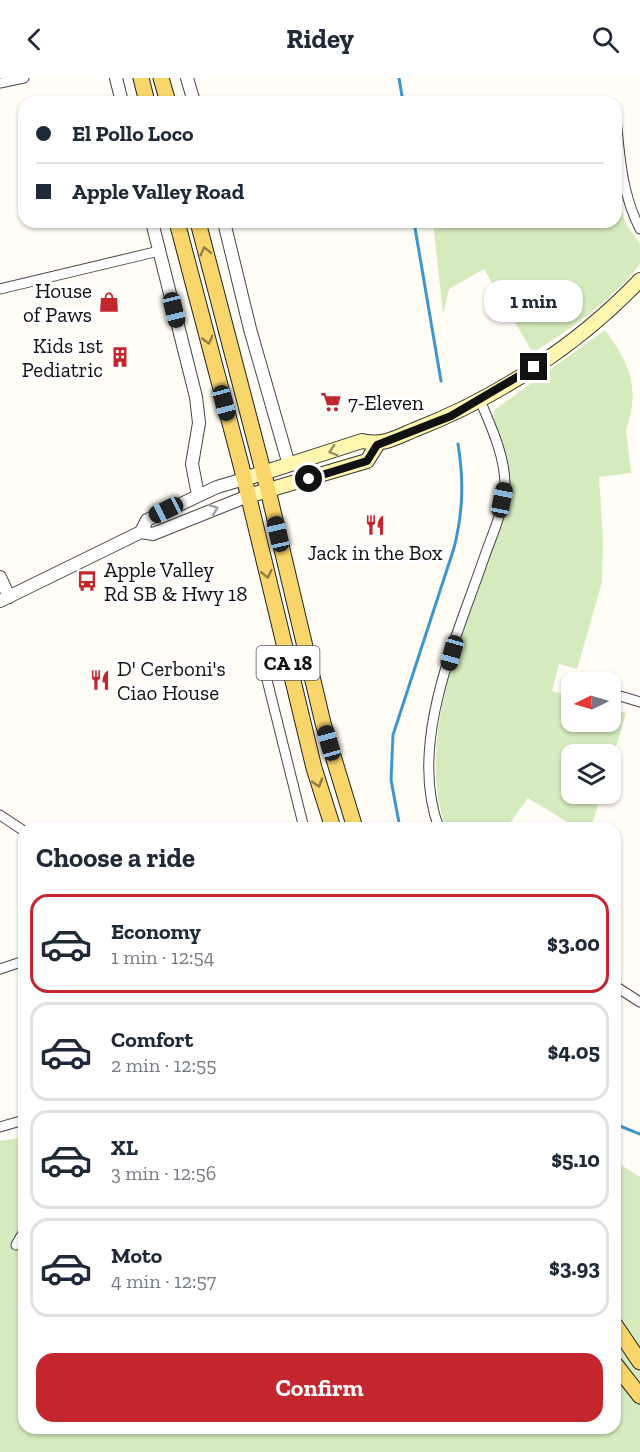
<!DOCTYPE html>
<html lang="en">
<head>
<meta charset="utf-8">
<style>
	:root { --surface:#fff; --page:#f2f2f3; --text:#1f2937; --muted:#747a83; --line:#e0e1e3; --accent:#c4262e }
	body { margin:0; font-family:"Zilla Slab",serif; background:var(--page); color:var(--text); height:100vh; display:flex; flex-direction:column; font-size:22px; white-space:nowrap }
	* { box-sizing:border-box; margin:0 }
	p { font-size:20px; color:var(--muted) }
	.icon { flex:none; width:33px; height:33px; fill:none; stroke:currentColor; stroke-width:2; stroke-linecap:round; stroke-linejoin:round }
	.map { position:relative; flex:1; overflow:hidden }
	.side { position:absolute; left:18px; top:744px; width:603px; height:612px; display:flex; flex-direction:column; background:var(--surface); border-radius:18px; box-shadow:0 2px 4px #0004 }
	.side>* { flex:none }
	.banner { position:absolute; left:18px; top:18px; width:604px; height:132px; border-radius:18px; box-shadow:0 2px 4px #0004; display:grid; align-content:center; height:132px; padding:0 18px; background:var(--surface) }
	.needle { width:39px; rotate:265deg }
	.tools { position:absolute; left:561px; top:594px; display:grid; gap:12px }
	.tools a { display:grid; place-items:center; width:60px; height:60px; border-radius:12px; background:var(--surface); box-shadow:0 2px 4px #0004; font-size:30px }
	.end { position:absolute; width:27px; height:27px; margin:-14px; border:8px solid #111; background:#fff; box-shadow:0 0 0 3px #fff }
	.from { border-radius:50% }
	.bubble { position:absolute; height:42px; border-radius:18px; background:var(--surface); box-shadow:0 2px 4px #0004; font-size:20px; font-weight:700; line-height:42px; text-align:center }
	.car { position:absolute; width:18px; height:36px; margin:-18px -9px; border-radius:8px; box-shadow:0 0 4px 2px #0007; background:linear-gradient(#222 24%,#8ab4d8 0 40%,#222 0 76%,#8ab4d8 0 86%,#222 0) }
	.banner b { display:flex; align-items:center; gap:21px; height:57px; font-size:22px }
	.banner b+b { border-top:2px solid var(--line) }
	.banner i { width:15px; height:15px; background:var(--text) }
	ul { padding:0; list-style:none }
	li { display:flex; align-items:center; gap:18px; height:99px; margin:0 12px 9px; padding:0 6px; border:3px solid var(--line); border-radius:18px }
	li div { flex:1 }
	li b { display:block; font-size:22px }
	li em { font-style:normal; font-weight:700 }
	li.current { border-color:var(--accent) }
	li>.icon { width:54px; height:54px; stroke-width:1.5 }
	h2 { padding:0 18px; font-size:27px; line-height:72px }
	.primary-button { display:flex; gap:12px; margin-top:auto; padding:12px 18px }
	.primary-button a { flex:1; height:69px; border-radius:18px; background:var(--accent); color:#fff; font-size:24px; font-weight:700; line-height:69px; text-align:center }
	header { display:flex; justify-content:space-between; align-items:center; height:78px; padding:0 18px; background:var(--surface); font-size:27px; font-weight:700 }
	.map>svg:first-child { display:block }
</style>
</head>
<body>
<header><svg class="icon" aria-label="back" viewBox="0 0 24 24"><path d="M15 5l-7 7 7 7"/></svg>Ridey<svg class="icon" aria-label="search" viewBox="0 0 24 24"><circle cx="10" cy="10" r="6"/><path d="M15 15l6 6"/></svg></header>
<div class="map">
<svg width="640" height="1374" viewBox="0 0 640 1374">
	<rect width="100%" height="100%" fill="#fffdf5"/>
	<!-- grass -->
	<g fill="#d5ebbd">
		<path d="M 617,115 L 625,144 L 640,166 L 640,186 C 612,223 571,250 533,275 L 484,191 L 449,211 L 443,236 L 433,144 L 616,144 Z"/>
		<path d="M 605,252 C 631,287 640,311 626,352 L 631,395 L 599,399 L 603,462 L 602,504 L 577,591 L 559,586 L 552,613 L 571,619 L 572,644 L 610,644 L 611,630 L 626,635 L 611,686 L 610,676 L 572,676 L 572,716 L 601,716 L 591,750 L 577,750 L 528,720 L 506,750 L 446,750 C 411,657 474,525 505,435 C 508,416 510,397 506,378 C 503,364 492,345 494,332 Z"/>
		<polygon points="24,1059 24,1350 615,1350 615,1083 640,1099 640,1374 0,1374 0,1063"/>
	</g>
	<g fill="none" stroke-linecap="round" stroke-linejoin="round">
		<!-- stream -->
		<g stroke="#3f96cf" stroke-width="3">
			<polyline points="399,0 403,24"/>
			<polyline points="414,144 441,303"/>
			<path d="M 400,750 L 391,702 L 393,657 L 454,470 C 463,434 464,403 458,366"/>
			<polyline points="615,1046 640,1056"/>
		</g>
		<!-- minor casing -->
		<g stroke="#444" stroke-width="11">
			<g id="minor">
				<polyline points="0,5 24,0"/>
				<path d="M 616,41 C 620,80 622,116 640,151"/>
				<polyline points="0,211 159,173"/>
				<polyline points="264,590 304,750"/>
				<polyline points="571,602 579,604"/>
				<polyline points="610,615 640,624"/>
				<polyline points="0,737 24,753"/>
				<path d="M 439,750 C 407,666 457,559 484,480 C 492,457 505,430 505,405 C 504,375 491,349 480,322"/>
				<polyline points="0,891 24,883"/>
				<polyline points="615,908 640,924"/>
				<polyline points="0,1049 24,1042"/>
				<polyline points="16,1167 24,1153"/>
			</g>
		</g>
		<!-- tertiary casing -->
		<g stroke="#444" stroke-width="14">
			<g id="tertiary">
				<polyline points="116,0 122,24"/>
				<polyline points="187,0 194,24"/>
				<polyline points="152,144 196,319 199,345 192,386 198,417"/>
				<polyline points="224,144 250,251 289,387"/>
				<polyline points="141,454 147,442 217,409 244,401"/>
				<polyline points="0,499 9,519"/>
				<polyline points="0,523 141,454 153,456 248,418"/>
			</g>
		</g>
		<!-- secondary casing -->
		<g stroke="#333" stroke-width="16">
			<g id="secondary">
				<path d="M 244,401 L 362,363 C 383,368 395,360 414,352 C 497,320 578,267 640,202"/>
				<polyline points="248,418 367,383 377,367"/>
			</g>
		</g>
		<!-- primary casing -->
		<g stroke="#222" stroke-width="17">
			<g id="primary">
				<polyline points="141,0 147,24"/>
				<polyline points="161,0 168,24"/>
				<polyline points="177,144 241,387 314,690 333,750"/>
				<polyline points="198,144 268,412 323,645 355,750"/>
				<polyline points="615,1247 640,1284"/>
				<polyline points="615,1286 640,1318"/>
			</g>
		</g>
		<!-- minor -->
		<use href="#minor" stroke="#fff" stroke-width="9"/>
		<!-- tertiary -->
		<use href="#tertiary" stroke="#fff" stroke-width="12"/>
		<!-- secondary -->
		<use href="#secondary" stroke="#fff6b0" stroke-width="14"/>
		<!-- primary -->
		<use href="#primary" stroke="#f9d66b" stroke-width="15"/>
	</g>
	<!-- one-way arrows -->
	<defs><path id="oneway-chevron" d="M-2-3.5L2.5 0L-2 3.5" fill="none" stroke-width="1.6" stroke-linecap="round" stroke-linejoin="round" transform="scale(1.5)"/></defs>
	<g stroke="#917d42">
		<use href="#oneway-chevron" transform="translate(205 173) rotate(-104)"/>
		<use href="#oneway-chevron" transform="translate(208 262) rotate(75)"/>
		<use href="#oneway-chevron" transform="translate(267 496) rotate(77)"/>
		<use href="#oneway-chevron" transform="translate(318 705) rotate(72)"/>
	</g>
	<use stroke="#948f68" href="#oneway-chevron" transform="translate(333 373) rotate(162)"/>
	<use stroke="#a0a0a0" href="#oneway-chevron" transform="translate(214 431) rotate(-21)"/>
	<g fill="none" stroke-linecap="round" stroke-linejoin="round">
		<!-- route -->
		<polyline stroke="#111" stroke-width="8" points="309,401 367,383 377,367 451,338 534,289"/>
	</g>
	<!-- icons -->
	<defs>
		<g id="shop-bare" transform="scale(1.62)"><path d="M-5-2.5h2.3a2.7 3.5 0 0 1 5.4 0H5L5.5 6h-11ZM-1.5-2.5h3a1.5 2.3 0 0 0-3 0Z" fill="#c4262e" stroke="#fff" stroke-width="2.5" paint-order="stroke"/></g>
		<g id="building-bare" transform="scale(1.62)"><path d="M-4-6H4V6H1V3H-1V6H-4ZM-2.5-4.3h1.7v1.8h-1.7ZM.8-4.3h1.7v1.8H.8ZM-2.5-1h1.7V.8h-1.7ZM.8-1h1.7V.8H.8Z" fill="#c4262e" stroke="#fff" stroke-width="2.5" paint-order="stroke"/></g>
		<g id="supermarket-bare" transform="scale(1.62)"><path d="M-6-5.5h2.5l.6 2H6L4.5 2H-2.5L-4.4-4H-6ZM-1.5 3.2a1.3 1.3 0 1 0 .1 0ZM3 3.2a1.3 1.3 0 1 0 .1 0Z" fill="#c4262e" stroke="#fff" stroke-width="2.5" paint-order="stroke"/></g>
		<g id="restaurant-bare" transform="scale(1.62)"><path d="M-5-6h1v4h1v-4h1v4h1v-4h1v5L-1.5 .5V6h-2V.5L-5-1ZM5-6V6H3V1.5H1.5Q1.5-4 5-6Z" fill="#c4262e" stroke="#fff" stroke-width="2.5" paint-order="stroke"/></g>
		<g id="bus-bare" transform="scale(1.62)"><path d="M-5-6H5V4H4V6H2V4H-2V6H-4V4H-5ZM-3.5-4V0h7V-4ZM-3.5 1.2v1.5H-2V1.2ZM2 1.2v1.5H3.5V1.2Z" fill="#c4262e" stroke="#fff" stroke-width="2.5" paint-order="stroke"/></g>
	</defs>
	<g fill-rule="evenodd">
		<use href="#shop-bare" x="109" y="224"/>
		<use href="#building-bare" x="120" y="279"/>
		<use href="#supermarket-bare" x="331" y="324"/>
		<use href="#restaurant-bare" x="375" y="447"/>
		<use href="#bus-bare" x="87" y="503"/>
		<use href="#restaurant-bare" x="100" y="602"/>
	</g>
	<g text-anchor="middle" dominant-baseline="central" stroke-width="6" stroke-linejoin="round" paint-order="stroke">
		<!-- shield labels -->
		<rect fill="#fff" stroke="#585858" stroke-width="1.5" x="256.5" y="568" width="63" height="34" rx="4.5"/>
		<g font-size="20" font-weight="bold" fill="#111">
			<text x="288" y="585">CA 18</text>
		</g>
		<!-- poi labels -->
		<g font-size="21" fill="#111" stroke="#fff" text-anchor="start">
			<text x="92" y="212" text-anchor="end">House<tspan x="92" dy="24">of Paws</tspan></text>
			<text x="103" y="267" text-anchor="end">Kids 1st<tspan x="103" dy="24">Pediatric</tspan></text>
			<text x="348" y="324">7-Eleven</text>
			<text x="375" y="474" text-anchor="middle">Jack in the Box</text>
			<text x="104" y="491">Apple Valley<tspan x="104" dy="24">Rd SB &amp; Hwy 18</tspan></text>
			<text x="117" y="590">D' Cerboni's<tspan x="117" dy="24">Ciao House</tspan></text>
		</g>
	</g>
</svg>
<div class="tools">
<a><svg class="needle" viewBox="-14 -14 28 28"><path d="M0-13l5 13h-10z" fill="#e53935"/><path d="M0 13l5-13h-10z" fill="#747a83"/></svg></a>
<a><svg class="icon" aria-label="layers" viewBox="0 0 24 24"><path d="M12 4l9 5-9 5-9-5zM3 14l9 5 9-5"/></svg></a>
</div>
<i class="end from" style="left:309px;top:401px"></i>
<i class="end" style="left:534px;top:289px"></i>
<div class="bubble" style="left:484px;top:202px;width:99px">1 min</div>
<i class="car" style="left:174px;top:232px;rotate:166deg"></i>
<i class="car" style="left:224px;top:325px;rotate:165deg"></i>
<i class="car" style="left:502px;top:422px;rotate:11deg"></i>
<i class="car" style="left:166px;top:432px;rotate:244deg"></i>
<i class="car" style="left:278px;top:456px;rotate:347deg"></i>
<i class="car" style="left:452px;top:575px;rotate:196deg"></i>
<i class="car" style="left:329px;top:665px;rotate:344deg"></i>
<div class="banner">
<b><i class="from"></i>El Pollo Loco</b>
<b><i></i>Apple Valley Road</b>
</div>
<section class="side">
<h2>Choose a ride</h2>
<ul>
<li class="current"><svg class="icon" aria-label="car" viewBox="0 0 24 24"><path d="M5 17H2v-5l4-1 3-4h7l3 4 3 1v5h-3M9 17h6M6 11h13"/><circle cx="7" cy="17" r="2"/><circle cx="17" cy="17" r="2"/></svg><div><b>Economy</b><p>1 min · 12:54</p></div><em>$3.00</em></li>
<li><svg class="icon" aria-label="car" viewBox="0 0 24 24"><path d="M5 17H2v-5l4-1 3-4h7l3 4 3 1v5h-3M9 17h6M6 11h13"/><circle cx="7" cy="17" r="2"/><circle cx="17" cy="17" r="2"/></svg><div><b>Comfort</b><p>2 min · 12:55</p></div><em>$4.05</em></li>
<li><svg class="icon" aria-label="car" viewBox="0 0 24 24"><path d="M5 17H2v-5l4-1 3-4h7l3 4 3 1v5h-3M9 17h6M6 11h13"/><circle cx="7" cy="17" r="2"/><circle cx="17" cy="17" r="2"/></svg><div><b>XL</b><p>3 min · 12:56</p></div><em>$5.10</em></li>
<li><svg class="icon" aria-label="car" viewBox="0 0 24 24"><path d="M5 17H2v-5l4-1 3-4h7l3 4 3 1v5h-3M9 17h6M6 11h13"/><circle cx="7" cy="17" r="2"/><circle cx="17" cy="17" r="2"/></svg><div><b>Moto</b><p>4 min · 12:57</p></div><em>$3.93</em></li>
</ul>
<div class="primary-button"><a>Confirm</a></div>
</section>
</div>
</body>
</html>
